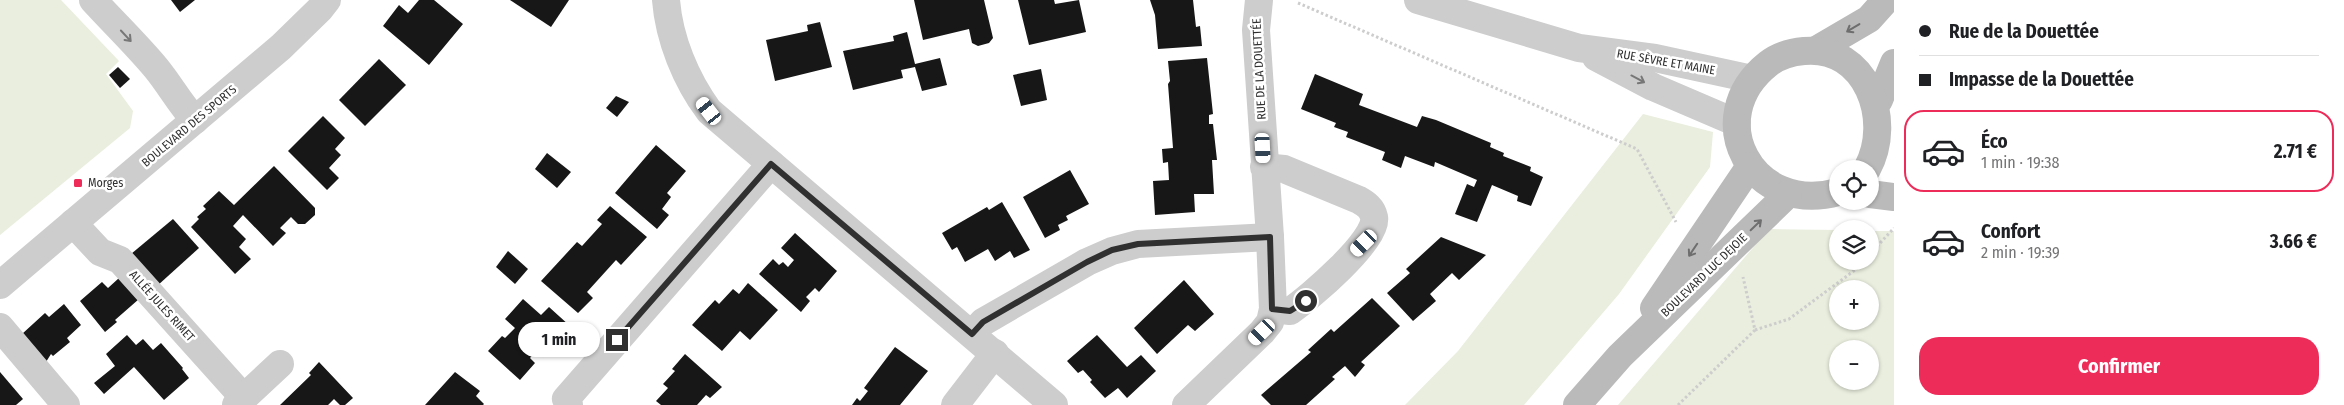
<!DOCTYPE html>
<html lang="fr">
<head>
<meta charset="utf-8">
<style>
	:root { --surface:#fff; --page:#f2f2f2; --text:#202124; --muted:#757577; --line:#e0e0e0; --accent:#ed2c5a }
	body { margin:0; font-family:"Fira Sans Condensed",sans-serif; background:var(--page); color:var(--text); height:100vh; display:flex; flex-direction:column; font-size:19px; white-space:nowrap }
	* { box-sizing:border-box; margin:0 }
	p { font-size:16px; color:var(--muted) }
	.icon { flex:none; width:28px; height:28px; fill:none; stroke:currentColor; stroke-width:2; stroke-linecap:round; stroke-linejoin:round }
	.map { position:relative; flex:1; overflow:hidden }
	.details { display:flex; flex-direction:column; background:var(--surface); width:450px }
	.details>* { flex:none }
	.banner { display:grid; align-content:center; height:110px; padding:0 25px; background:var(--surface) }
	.buttons { position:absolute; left:1829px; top:160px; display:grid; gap:10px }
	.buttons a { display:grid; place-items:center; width:50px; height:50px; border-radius:50%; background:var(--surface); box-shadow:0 1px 4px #0004; font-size:25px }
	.end { position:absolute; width:22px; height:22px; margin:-11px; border:6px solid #303030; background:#fff; box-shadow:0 0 0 2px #fff }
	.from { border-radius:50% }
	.bubble { position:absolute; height:35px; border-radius:18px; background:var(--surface); box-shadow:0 1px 4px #0004; font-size:16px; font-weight:700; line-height:35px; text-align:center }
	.car { position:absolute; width:15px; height:30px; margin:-15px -8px; border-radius:6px; box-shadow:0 0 4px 1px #0007; background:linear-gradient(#fff 24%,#345 0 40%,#fff 0 76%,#345 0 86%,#fff 0) }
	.banner b { display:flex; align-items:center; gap:18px; height:48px; font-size:19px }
	.banner b+b { border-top:1px solid var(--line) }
	.banner i { width:12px; height:12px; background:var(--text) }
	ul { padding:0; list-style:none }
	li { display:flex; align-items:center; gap:15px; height:82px; margin:0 10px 8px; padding:0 15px; border:2px solid transparent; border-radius:20px }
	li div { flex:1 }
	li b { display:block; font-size:19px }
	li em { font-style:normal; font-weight:700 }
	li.on { border-color:var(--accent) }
	li>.icon { width:45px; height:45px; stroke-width:1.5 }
	.button { display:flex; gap:10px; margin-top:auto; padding:10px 25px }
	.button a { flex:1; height:58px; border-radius:20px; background:var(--accent); color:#fff; font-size:20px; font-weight:700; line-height:58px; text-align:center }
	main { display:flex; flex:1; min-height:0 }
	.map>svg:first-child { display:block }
</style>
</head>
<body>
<main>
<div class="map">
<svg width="1894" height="405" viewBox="0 0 1894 405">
	<rect width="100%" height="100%" fill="#fff"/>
	<!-- green -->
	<g fill="#e9eede" fill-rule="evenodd">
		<polygon points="0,0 61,0 119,61 106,74 133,111 130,128 0,235"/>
		<polygon points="1643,114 1713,132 1710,167 1619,294 1524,405 1405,405 1458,351"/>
		<path d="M 1769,229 L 1837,230 L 1838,261 L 1870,261 L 1870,231 L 1894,231 L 1894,405 L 1618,405 ZM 1838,289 L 1870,289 L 1870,321 L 1838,321 ZM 1838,349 L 1870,349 L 1870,381 L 1838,381 Z"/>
	</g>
	<!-- building -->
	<g fill="#171717">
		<polygon points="171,0 195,0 180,12"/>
		<polygon points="419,0 434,0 463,24 429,65 383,26 399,5 408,13"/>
		<polygon points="510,0 569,0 551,27"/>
		<polygon points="914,0 984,0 993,38 989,43 978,46 972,43 969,29 923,40"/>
		<polygon points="1018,0 1054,0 1055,4 1079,0 1086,32 1029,45"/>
		<polygon points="1150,0 1193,0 1196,27 1200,26 1202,46 1158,49 1155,15"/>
		<polygon points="820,22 832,67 775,81 766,40 808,31 807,25"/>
		<polygon points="907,32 915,64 940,58 947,85 922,91 915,67 901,70 903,78 853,90 843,51 894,41 893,36"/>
		<polygon points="1207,58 1213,114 1209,115 1209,124 1213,124 1217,160 1212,160 1214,194 1194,194 1195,212 1155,215 1153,181 1169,180 1168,162 1163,163 1162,149 1173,148 1168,84 1170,81 1168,61"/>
		<polygon points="379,59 406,85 365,126 339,100"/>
		<polygon points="118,67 130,79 120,88 109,75"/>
		<polygon points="1041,69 1047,100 1021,106 1013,75"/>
		<polygon points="1315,74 1363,94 1359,105 1417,127 1422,116 1436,120 1491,143 1490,147 1504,153 1503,156 1531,167 1530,171 1543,177 1531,206 1517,201 1518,196 1492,185 1477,222 1455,214 1467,184 1474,187 1477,180 1435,162 1434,167 1405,156 1401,168 1382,160 1385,152 1346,137 1348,132 1334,127 1336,123 1301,109"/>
		<polygon points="616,96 629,102 617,117 606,108"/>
		<polygon points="323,116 345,138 335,149 341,155 329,168 339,178 327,190 288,151"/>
		<polygon points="656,145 686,171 667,193 671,197 662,209 669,215 657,229 615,193"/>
		<polygon points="547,153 571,172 557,188 535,169"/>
		<polygon points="274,166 315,208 315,215 305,224 298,224 291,217 280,228 286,233 273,246 243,215 233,226 246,239 239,247 251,259 235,274 191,227 199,219 197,217 206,209 203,206 219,191 234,205"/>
		<polygon points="1070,170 1089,204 1066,216 1068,220 1058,225 1060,230 1045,238 1023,197"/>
		<polygon points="1002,202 1030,250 1014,258 1010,251 995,261 988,249 965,262 957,247 952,250 942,233 987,207 989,210"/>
		<polygon points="610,206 647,237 621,265 616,260 587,292 593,298 578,313 541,281 577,242 582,246 602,224 597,220"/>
		<polygon points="173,219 199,248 157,286 131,254"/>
		<polygon points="795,233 837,271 819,292 815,288 806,297 810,301 801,312 759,274 773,259 779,265 783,262 788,267 794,260 781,248"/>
		<polygon points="1441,237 1486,255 1459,280 1452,273 1430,294 1436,301 1413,321 1387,293 1410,273 1406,269"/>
		<polygon points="508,251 528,269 515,284 496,267"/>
		<polygon points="119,278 139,299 115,320 117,322 105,332 80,301 102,282 108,288"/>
		<polygon points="1184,280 1214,314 1195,331 1188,325 1157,354 1134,328"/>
		<polygon points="748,283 778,310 750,340 740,331 722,351 692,325 715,300 719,304 733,289 739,294"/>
		<polygon points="1372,298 1400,326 1361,362 1365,365 1355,377 1345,366 1332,377 1335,379 1306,405 1271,405 1261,395 1311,352 1308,350 1331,329 1334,332"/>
		<polygon points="523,299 541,315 549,307 570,326 544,354 538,349 530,358 535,363 520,380 488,351 502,336 505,338 515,328 505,319"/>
		<polygon points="64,304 81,325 67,338 70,342 53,356 51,354 46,362 22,334 45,313 49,317"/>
		<polygon points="127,335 136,345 143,339 153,350 161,343 183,368 182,369 189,378 164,400 134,367 104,394 94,383 115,366 106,354"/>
		<polygon points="1097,335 1127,367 1141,355 1156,371 1127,398 1118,388 1105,398 1090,382 1092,380 1083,370 1078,373 1067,361"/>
		<polygon points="895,347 928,371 900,405 852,405 857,398 860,401 868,391 864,388"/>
		<polygon points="685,354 722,387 710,398 706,395 697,405 661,405 656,401 668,388 663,384 675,371 672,369"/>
		<polygon points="319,362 353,398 345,405 340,405 334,399 328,405 280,405 311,375 309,373"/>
		<polygon points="0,372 23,399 16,405 0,405"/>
		<polygon points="455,372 480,391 476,396 484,404 483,405 425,405"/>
	</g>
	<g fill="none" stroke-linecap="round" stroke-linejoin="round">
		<!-- path -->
		<g stroke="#cdcdcd" stroke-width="3" stroke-dasharray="2.5 2.5" stroke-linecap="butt">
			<polyline points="1298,3 1637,149 1676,222"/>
			<polyline points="1870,254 1894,228"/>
			<polyline points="1755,330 1789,319 1855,270 1863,261"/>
			<polyline points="1678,405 1755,330 1743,277"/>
		</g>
		<!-- street -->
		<g stroke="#cdcdcd" stroke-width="28">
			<path d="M 93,0 C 114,23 136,44 156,68 C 170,85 180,104 195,120"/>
			<path d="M 666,0 C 669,39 686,80 709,111 L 1054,405"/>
			<polyline points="1418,0 1579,48 1655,58 1752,79"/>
			<polyline points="1596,57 1653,87 1737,123"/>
			<path d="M 1264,167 L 1284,169 L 1359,200 C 1366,204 1372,208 1374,217 C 1379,239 1308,299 1290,311 L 1273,309"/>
			<polyline points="73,223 100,252 120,260 244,398"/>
			<polyline points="0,285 281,47 320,9 327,0"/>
			<polyline points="0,327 66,405"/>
			<polyline points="972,334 983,322 1087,262 1112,251 1138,244 1270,237"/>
			<polyline points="236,405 280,364"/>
			<polyline points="569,405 566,399 771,164"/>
			<polyline points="955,405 995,353"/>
			<polyline points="1186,405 1262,332 1270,322 1273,309 1270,237 1256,30 1259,0"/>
		</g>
		<!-- secondary -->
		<g stroke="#bababa" stroke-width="28">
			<polyline points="1816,50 1869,19 1886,0"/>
			<polyline points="1879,100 1894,63"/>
			<path d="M 1838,192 C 1752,216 1700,118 1768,64 C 1778,56 1792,52 1804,51 C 1866,45 1894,120 1867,169"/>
			<polyline points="1870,194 1894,197"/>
			<polyline points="1654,308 1750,166"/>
			<polyline points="1577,405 1620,356 1788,194"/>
		</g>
	</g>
	<!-- one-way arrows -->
	<defs><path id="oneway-shaft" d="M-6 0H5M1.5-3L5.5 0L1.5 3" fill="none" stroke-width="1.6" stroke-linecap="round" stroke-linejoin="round" transform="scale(1.25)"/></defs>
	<g stroke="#6e6e6e">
		<use href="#oneway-shaft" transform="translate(1853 28) rotate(149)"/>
		<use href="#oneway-shaft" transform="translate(1756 225) rotate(-44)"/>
		<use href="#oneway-shaft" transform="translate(1693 250) rotate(124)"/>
	</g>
	<g stroke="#777">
		<use href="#oneway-shaft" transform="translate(126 36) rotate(47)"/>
		<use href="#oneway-shaft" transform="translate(1638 79) rotate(28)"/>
	</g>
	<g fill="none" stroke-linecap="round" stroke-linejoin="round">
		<!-- route -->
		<polyline stroke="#303030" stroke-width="6" points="617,340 771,164 972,334 983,322 1087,262 1112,250 1138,244 1270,237 1272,309 1290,311 1306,301"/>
	</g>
	<!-- markers -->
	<rect fill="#ed2c5a" stroke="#fff" stroke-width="2" x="73" y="178" width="10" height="10" rx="2.5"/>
	<g text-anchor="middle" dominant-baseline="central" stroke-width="5" stroke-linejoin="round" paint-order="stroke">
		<!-- street labels -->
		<g font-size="12" fill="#303030" stroke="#fff">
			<text transform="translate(1666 62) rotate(10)">RUE SÈVRE ET MAINE</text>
			<text transform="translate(1259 69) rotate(-93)">RUE DE LA DOUETTÉE</text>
			<text transform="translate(189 126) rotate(-40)">BOULEVARD DES SPORTS</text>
			<text transform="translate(1704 275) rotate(-44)">BOULEVARD LUC DEJOIE</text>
			<text transform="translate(162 306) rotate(48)">ALLÉE JULES RIMET</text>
		</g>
		<!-- poi labels -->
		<g font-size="12" fill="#303030" stroke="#fff" text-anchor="start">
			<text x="88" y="183">Morges</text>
		</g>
	</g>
</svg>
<div class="buttons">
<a><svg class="icon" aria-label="locate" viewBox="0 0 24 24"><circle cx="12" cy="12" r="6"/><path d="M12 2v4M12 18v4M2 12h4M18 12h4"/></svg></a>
<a><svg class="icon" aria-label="layers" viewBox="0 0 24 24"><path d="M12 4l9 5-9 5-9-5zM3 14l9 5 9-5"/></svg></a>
<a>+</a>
<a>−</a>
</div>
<i class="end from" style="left:1306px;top:301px"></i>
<i class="end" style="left:617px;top:340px"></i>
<div class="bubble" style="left:518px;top:322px;width:82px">1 min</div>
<i class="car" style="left:709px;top:111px;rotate:322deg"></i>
<i class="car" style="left:1263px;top:148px;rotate:177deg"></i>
<i class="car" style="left:1364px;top:243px;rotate:225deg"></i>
<i class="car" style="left:1262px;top:332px;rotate:226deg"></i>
</div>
<section class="details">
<div class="banner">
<b><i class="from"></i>Rue de la Douettée</b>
<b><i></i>Impasse de la Douettée</b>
</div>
<ul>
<li class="on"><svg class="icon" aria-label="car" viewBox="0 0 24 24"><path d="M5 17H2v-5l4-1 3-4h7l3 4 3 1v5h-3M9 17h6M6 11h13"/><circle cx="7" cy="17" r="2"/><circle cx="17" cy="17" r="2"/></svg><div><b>Éco</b><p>1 min · 19:38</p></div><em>2.71 €</em></li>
<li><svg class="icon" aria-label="car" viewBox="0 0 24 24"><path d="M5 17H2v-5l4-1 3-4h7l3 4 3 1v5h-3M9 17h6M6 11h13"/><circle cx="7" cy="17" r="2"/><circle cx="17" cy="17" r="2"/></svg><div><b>Confort</b><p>2 min · 19:39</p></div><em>3.66 €</em></li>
</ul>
<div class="button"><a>Confirmer</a></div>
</section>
</main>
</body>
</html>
